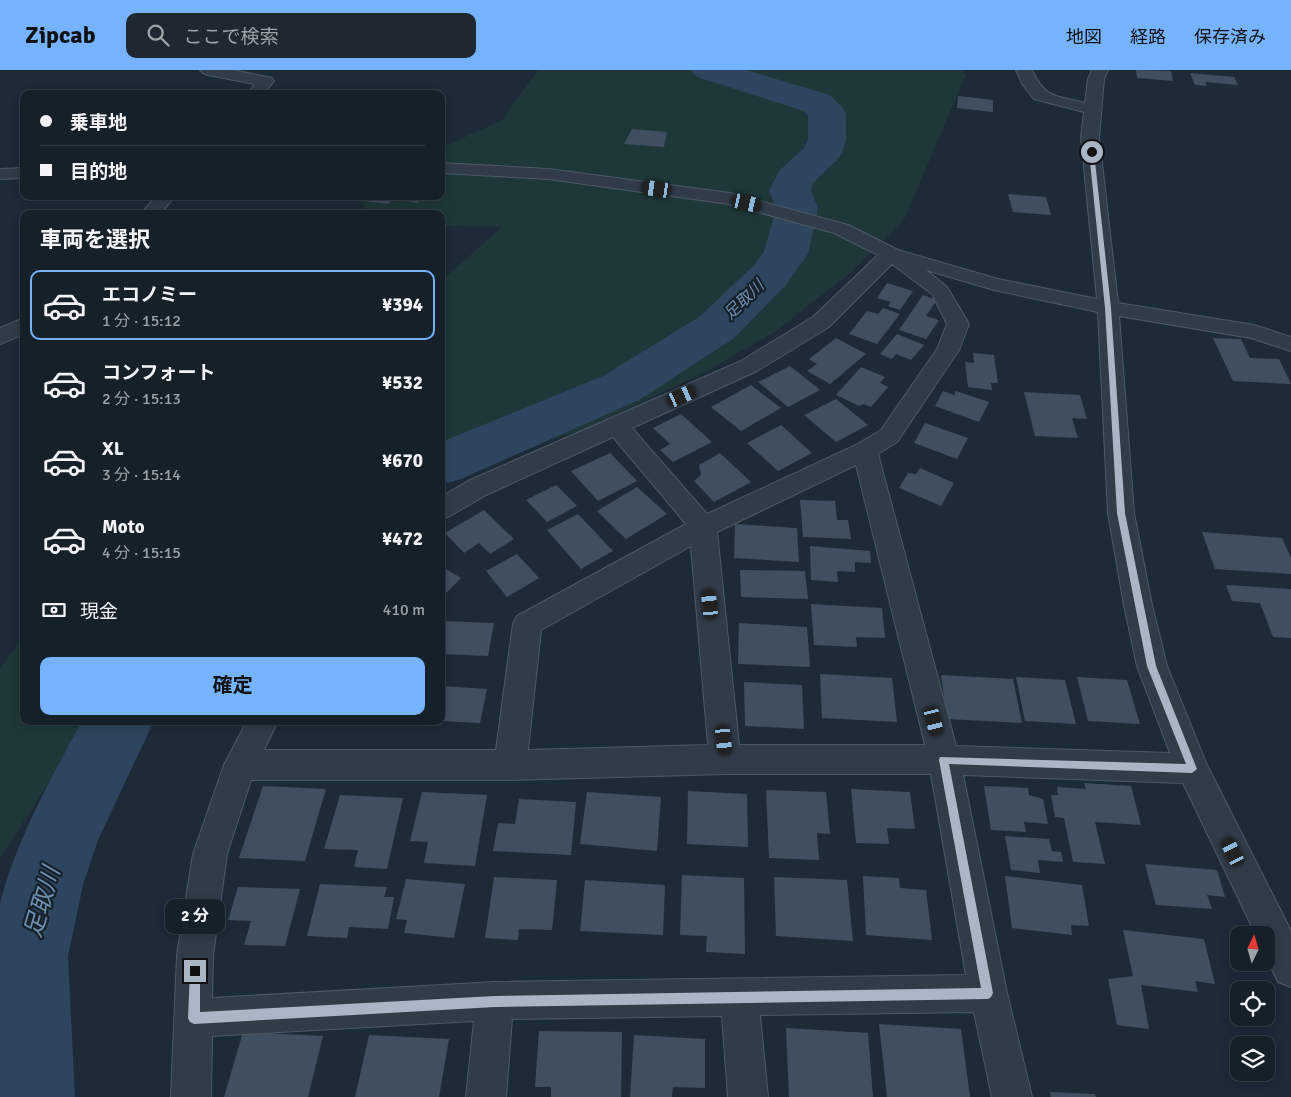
<!DOCTYPE html>
<html lang="ja">
<head>
<meta charset="utf-8">
<style>
	:root { --surface:#162029; --page:#1f2831; --text:#f1f3f6; --muted:#9ea3a8; --line:#353e46; --accent:#75b3ff }
	body { margin:0; font-family:Signika,"Noto Sans JP",sans-serif; background:var(--page); color:var(--text); height:100vh; display:flex; flex-direction:column; font-size:19px; white-space:nowrap }
	* { box-sizing:border-box; margin:0 }
	p { font-size:16px; color:var(--muted) }
	.icon { flex:none; width:28px; height:28px; fill:none; stroke:currentColor; stroke-width:2; stroke-linecap:round; stroke-linejoin:round }
	.map { position:relative; flex:1; overflow:hidden }
	.drawer { position:absolute; left:20px; top:140px; width:425px; height:515px; display:flex; flex-direction:column; background:var(--surface); border-radius:10px; box-shadow:0 2px 12px #0003,0 0 0 1px var(--line) }
	.drawer>* { flex:none }
	.top-card { position:absolute; left:20px; top:20px; width:425px; height:110px; border-radius:10px; box-shadow:0 2px 12px #0003,0 0 0 1px var(--line); display:grid; align-content:center; height:110px; padding:0 20px; background:var(--surface) }
	.needle { width:32px; rotate:5deg }
	.controls { position:absolute; left:1230px; top:856px; display:grid; gap:10px }
	.controls a { display:grid; place-items:center; width:45px; height:45px; border-radius:10px; background:var(--surface); box-shadow:0 2px 12px #0003,0 0 0 1px var(--line); font-size:25px }
	.end { position:absolute; width:22px; height:22px; margin:-11px; border:6px solid #aab6c5; background:#111; box-shadow:0 0 0 2px #111 }
	.from { border-radius:50% }
	.bubble { position:absolute; height:35px; border-radius:10px; background:var(--surface); box-shadow:0 2px 12px #0003,0 0 0 1px var(--line); font-size:16px; font-weight:700; line-height:35px; text-align:center }
	.car { position:absolute; width:15px; height:30px; margin:-15px -8px; border-radius:6px; box-shadow:0 0 4px 1px #0007; background:linear-gradient(#222 24%,#8ab4d8 0 40%,#222 0 76%,#8ab4d8 0 86%,#222 0) }
	.top-card b { display:flex; align-items:center; gap:18px; height:48px; font-size:19px }
	.top-card b+b { border-top:1px solid var(--line) }
	.top-card i { width:12px; height:12px; background:var(--text) }
	ul { padding:0; list-style:none }
	li { display:flex; align-items:center; gap:15px; height:70px; margin:0 10px 8px; padding:0 10px; border:2px solid transparent; border-radius:10px }
	li div { flex:1 }
	li b { display:block; font-size:19px }
	li em { font-style:normal; font-weight:700 }
	li.current { border-color:var(--accent) }
	li>.icon { width:45px; height:45px; stroke-width:1.5 }
	h2 { padding:0 20px; font-size:22px; line-height:60px }
	.pay { display:flex; align-items:center; gap:12px; height:55px; padding:0 20px; font-size:19px }
	.pay p { margin-inline-start:auto }
	.primary-button { display:flex; gap:10px; margin-top:auto; padding:10px 20px }
	.primary-button a { flex:1; height:58px; border-radius:10px; background:var(--accent); color:#111; font-size:20px; font-weight:700; line-height:58px; text-align:center }
	header { display:flex; align-items:center; gap:30px; box-sizing:border-box; height:70px; padding:0 25px; background:var(--accent); color:#111 }
	header strong { font-size:24px }
	nav { display:flex; gap:28px; margin-inline-start:auto; font-size:18px }
	.search { width:350px; height:45px; background:var(--page); display:flex; align-items:center; gap:12px; box-sizing:border-box; padding:0 18px; border-radius:10px; color:var(--muted); font-size:19px }
	.map>svg:first-child { display:block }
</style>
</head>
<body>
<header>
<strong>Zipcab</strong>
<div class="search"><svg class="icon" aria-label="search" viewBox="0 0 24 24"><circle cx="10" cy="10" r="6"/><path d="M15 15l6 6"/></svg>ここで検索</div>
<nav><a>地図</a><a>経路</a><a>保存済み</a></nav>
</header>
<div class="map">
<svg width="1291" height="1027" viewBox="0 0 1291 1027">
	<rect width="100%" height="100%" fill="#1d2a37"/>
	<!-- green -->
	<g fill="#1f3738">
		<polygon points="538,0 961,0 966,5 905,148 850,203 776,261 706,302 578,362 441,398 441,211 502,157 441,156 441,144 372,144 352,126 441,126 441,78 502,50"/>
		<polygon points="24,567 24,651 89,651 0,788 0,598"/>
	</g>
	<g fill="none" stroke-linecap="round" stroke-linejoin="round">
		<!-- river -->
		<g fill="#2d455e" fill-rule="evenodd">
			<polygon points="691,0 746,0 830,25 840,35 846,43 846,70 842,83 836,91 813,113 811,120 818,138 808,184 786,215 733,269 639,330 461,409 441,415 441,372 603,306 699,247 754,195 764,182 776,138 769,120 780,100 804,78 808,70 808,45 804,41 697,7"/>
			<path d="M 82,651 L 154,651 L 98,770 L 83,815 L 68,886 L 75,1027 L 0,1027 L 0,833 C 17,768 50,710 82,651 Z"/>
		</g>
	</g>
	<!-- building -->
	<g fill="#404f60">
		<polygon points="1136,0 1171,1 1173,11 1137,8"/>
		<polygon points="1190,3 1234,7 1238,15 1205,12 1207,16 1195,15"/>
		<polygon points="958,26 993,30 993,42 957,38"/>
		<polygon points="632,59 667,62 664,77 624,74"/>
		<polygon points="1008,124 1046,127 1051,145 1013,142"/>
		<polygon points="370,126 423,126 418,133 393,129 388,134 365,131"/>
		<polygon points="887,213 913,221 900,240 888,236 891,232 877,228"/>
		<polygon points="923,225 937,230 926,246 939,250 926,269 899,260"/>
		<polygon points="883,238 900,244 877,274 849,264 867,241 878,244"/>
		<polygon points="897,264 924,275 911,290 896,284 892,289 880,284"/>
		<polygon points="836,268 866,284 830,314 807,301 817,294 809,289"/>
		<polygon points="1213,268 1241,269 1250,288 1279,289 1291,314 1233,311"/>
		<polygon points="973,283 994,285 998,313 991,313 992,320 968,317 965,292 974,293"/>
		<polygon points="790,296 820,320 788,337 758,312"/>
		<polygon points="861,297 885,307 880,313 888,317 871,337 864,334 859,336 836,325"/>
		<polygon points="751,315 781,338 741,361 711,337"/>
		<polygon points="943,321 954,325 956,321 989,332 979,352 935,336"/>
		<polygon points="1024,322 1080,325 1087,349 1072,348 1078,368 1035,366"/>
		<polygon points="836,329 868,355 836,372 804,345"/>
		<polygon points="681,344 712,372 673,392 660,380 670,374 653,358"/>
		<polygon points="925,353 968,368 957,389 914,373"/>
		<polygon points="781,355 812,383 778,401 747,373"/>
		<polygon points="610,383 637,411 598,431 571,401"/>
		<polygon points="720,383 751,412 714,432 694,411 701,405 699,395"/>
		<polygon points="920,398 954,413 941,436 899,418 908,403 916,404"/>
		<polygon points="556,415 577,436 547,452 526,430"/>
		<polygon points="637,417 667,444 626,469 597,441"/>
		<polygon points="800,430 835,431 837,450 848,450 851,469 803,467"/>
		<polygon points="484,440 514,469 490,484 479,473 464,483 445,463"/>
		<polygon points="578,444 613,481 581,499 547,460"/>
		<polygon points="735,454 797,458 799,492 734,488"/>
		<polygon points="1202,462 1282,468 1291,488 1291,504 1215,499"/>
		<polygon points="810,476 870,481 871,493 855,492 855,502 837,501 838,512 811,510"/>
		<polygon points="517,484 539,508 507,527 486,501"/>
		<polygon points="441,496 461,508 441,528"/>
		<polygon points="740,500 805,501 808,529 741,527"/>
		<polygon points="1226,515 1291,519 1291,568 1273,567 1260,533 1232,531"/>
		<polygon points="811,534 882,538 885,568 856,567 857,577 814,575"/>
		<polygon points="441,551 494,553 488,586 441,584"/>
		<polygon points="739,553 807,557 810,597 738,594"/>
		<polygon points="820,604 892,608 897,652 822,648"/>
		<polygon points="941,605 1013,609 1022,653 947,649"/>
		<polygon points="1016,607 1065,610 1076,654 1025,651"/>
		<polygon points="1077,607 1127,610 1140,654 1088,651"/>
		<polygon points="744,612 802,615 804,659 745,656"/>
		<polygon points="441,616 487,619 480,653 441,651"/>
		<polygon points="329,651 381,651 380,656"/>
		<polygon points="1084,713 1131,716 1141,755 1095,752 1105,794 1073,792 1064,748 1055,747 1051,725 1058,725 1057,717 1086,719"/>
		<polygon points="263,716 326,719 305,791 239,788"/>
		<polygon points="984,716 1028,718 1029,725 1043,729 1048,754 1024,752 1026,762 991,760"/>
		<polygon points="851,719 910,722 915,759 887,758 889,774 856,773"/>
		<polygon points="766,720 826,722 830,764 817,763 819,790 769,788"/>
		<polygon points="688,721 747,724 748,777 687,774"/>
		<polygon points="422,722 487,725 475,796 424,793 428,772 410,771"/>
		<polygon points="587,722 661,727 657,781 580,774"/>
		<polygon points="340,725 403,728 387,799 354,797 358,780 324,779"/>
		<polygon points="519,729 576,732 571,785 493,781 498,753 515,754"/>
		<polygon points="1005,766 1049,769 1052,781 1061,782 1063,792 1038,790 1040,803 1011,800"/>
		<polygon points="1145,794 1217,800 1225,827 1207,825 1212,839 1156,835"/>
		<polygon points="682,805 744,808 745,884 706,882 707,866 680,865"/>
		<polygon points="863,806 899,808 900,818 926,820 932,870 866,865"/>
		<polygon points="1005,806 1082,815 1089,856 1071,855 1072,865 1012,858"/>
		<polygon points="494,807 557,810 552,860 519,859 518,870 485,868"/>
		<polygon points="774,807 847,810 853,871 776,866"/>
		<polygon points="406,809 465,814 454,868 404,863 407,850 396,849"/>
		<polygon points="585,810 665,815 663,865 580,861"/>
		<polygon points="320,814 387,817 384,827 394,827 388,859 349,857 347,868 307,866"/>
		<polygon points="238,817 300,819 285,876 244,875 251,851 228,850"/>
		<polygon points="1123,860 1204,869 1215,914 1195,911 1198,922 1141,915 1149,959 1117,955 1108,909 1133,906"/>
		<polygon points="879,954 961,959 970,1027 887,1027"/>
		<polygon points="786,958 868,963 873,1027 789,1027"/>
		<polygon points="539,961 622,962 621,1027 551,1027 551,1017 535,1017"/>
		<polygon points="243,962 323,966 308,1027 224,1027"/>
		<polygon points="369,965 449,969 439,1027 355,1027"/>
		<polygon points="634,965 705,969 705,1018 673,1017 672,1027 630,1027"/>
		<polygon points="1050,1022 1095,1024 1096,1027 1051,1027"/>
	</g>
	<g fill="none" stroke-linecap="round" stroke-linejoin="round">
		<!-- minor casing -->
		<g stroke="#4e5966" stroke-width="2">
			<g id="minor">
				<polygon points="200,0 233,0 272,8 274,11 264,24 247,24 255,14 208,5 203,3"/>
				<path d="M 1016,0 L 1032,0 C 1046,30 1056,25 1085,33 L 1088,9 L 1092,0 L 1108,0 L 1104,9 L 1099,67 L 1118,233 L 1254,255 L 1291,267 L 1291,281 L 1251,268 L 1119,246 L 1134,443 L 1152,535 L 1167,596 L 1206,693 L 1291,861 L 1291,917 L 1278,912 L 1266,887 L 1266,865 L 1256,865 L 1183,713 L 963,705 L 1007,923 L 1032,1027 L 992,1027 L 974,942 L 760,945 L 768,1027 L 728,1027 L 722,946 L 512,949 L 506,1027 L 466,1027 L 474,951 L 212,966 L 211,1027 L 171,1027 L 177,885 L 193,784 L 224,695 L 247,651 L 278,651 L 264,680 L 496,680 L 513,554 L 517,546 L 686,454 L 613,367 L 486,425 L 450,446 L 441,449 L 441,427 L 468,411 L 741,291 L 813,247 L 878,185 L 834,163 L 729,134 L 548,109 L 441,103 L 441,93 L 548,99 L 730,123 L 848,155 L 898,180 L 998,209 L 1097,229 L 1081,67 L 1084,42 L 1034,29 L 1023,15 ZM 892,194 L 932,224 L 947,254 L 937,279 L 881,360 L 856,375 L 707,444 L 632,358 L 757,301 L 829,257 ZM 926,200 L 994,220 L 1098,242 L 1108,443 L 1124,535 L 1137,596 L 1170,683 L 956,676 L 878,384 L 897,372 L 959,280 L 969,254 L 947,217 ZM 856,395 L 925,675 L 739,675 L 717,462 ZM 691,476 L 708,675 L 528,680 L 541,560 ZM 725,704 L 931,704 L 966,905 L 495,912 L 212,928 L 213,885 L 227,784 L 251,710 L 510,710 Z"/>
				<polygon points="24,98 24,108 0,109 0,99"/>
				<polygon points="156,126 175,126 160,144 141,144"/>
				<polygon points="24,248 24,264 0,274 0,258"/>
			</g>
		</g>
		<!-- minor -->
		<use href="#minor" fill="#313c48" fill-rule="evenodd"/>
	</g>
	<!-- route -->
	<polygon fill="#aab6c5" points="1092,81 1094,82 1111,238 1125,443 1156,596 1197,699 1192,703 949,694 993,923 991,927 988,929 495,937 194,954 190,952 188,948 190,901 191,897 195,895 199,897 200,901 200,942 495,926 981,918 939,690 940,687 1186,694 1147,596 1117,443 1105,238 1089,82"/>
	<g text-anchor="middle" dominant-baseline="central" stroke-width="4.5" stroke-linejoin="round" paint-order="stroke">
		<!-- far-water labels -->
		<g font-size="16" font-style="italic" fill="#6f8fb1" stroke="#17212c">
			<text transform="translate(744 230) rotate(-44)">足取川</text>
		</g>
		<!-- near-water labels -->
		<g font-size="24" font-style="italic" fill="#6f8fb1" stroke="#17212c">
			<text transform="translate(42 832) rotate(-74)">足取川</text>
		</g>
	</g>
</svg>
<div class="controls">
<a><svg class="needle" viewBox="-14 -14 28 28"><path d="M0-13l5 13h-10z" fill="#e53935"/><path d="M0 13l5-13h-10z" fill="#9ea3a8"/></svg></a>
<a><svg class="icon" aria-label="locate" viewBox="0 0 24 24"><circle cx="12" cy="12" r="6"/><path d="M12 2v4M12 18v4M2 12h4M18 12h4"/></svg></a>
<a><svg class="icon" aria-label="layers" viewBox="0 0 24 24"><path d="M12 4l9 5-9 5-9-5zM3 14l9 5 9-5"/></svg></a>
</div>
<i class="end from" style="left:1092px;top:82px"></i>
<i class="end" style="left:195px;top:901px"></i>
<div class="bubble" style="left:165px;top:829px;width:60px">2 分</div>
<i class="car" style="left:657px;top:119px;rotate:278deg"></i>
<i class="car" style="left:747px;top:133px;rotate:103deg"></i>
<i class="car" style="left:682px;top:326px;rotate:66deg"></i>
<i class="car" style="left:710px;top:534px;rotate:354deg"></i>
<i class="car" style="left:934px;top:651px;rotate:166deg"></i>
<i class="car" style="left:724px;top:670px;rotate:174deg"></i>
<i class="car" style="left:1233px;top:782px;rotate:334deg"></i>
<div class="top-card">
<b><i class="from"></i>乗車地</b>
<b><i></i>目的地</b>
</div>
<section class="drawer">
<h2>車両を選択</h2>
<ul>
<li class="current"><svg class="icon" aria-label="car" viewBox="0 0 24 24"><path d="M5 17H2v-5l4-1 3-4h7l3 4 3 1v5h-3M9 17h6M6 11h13"/><circle cx="7" cy="17" r="2"/><circle cx="17" cy="17" r="2"/></svg><div><b>エコノミー</b><p>1 分 · 15:12</p></div><em>¥394</em></li>
<li><svg class="icon" aria-label="car" viewBox="0 0 24 24"><path d="M5 17H2v-5l4-1 3-4h7l3 4 3 1v5h-3M9 17h6M6 11h13"/><circle cx="7" cy="17" r="2"/><circle cx="17" cy="17" r="2"/></svg><div><b>コンフォート</b><p>2 分 · 15:13</p></div><em>¥532</em></li>
<li><svg class="icon" aria-label="car" viewBox="0 0 24 24"><path d="M5 17H2v-5l4-1 3-4h7l3 4 3 1v5h-3M9 17h6M6 11h13"/><circle cx="7" cy="17" r="2"/><circle cx="17" cy="17" r="2"/></svg><div><b>XL</b><p>3 分 · 15:14</p></div><em>¥670</em></li>
<li><svg class="icon" aria-label="car" viewBox="0 0 24 24"><path d="M5 17H2v-5l4-1 3-4h7l3 4 3 1v5h-3M9 17h6M6 11h13"/><circle cx="7" cy="17" r="2"/><circle cx="17" cy="17" r="2"/></svg><div><b>Moto</b><p>4 分 · 15:15</p></div><em>¥472</em></li>
</ul>
<div class="pay"><svg class="icon" aria-label="cash" viewBox="0 0 24 24"><path d="M3 7h18v10H3z"/><circle cx="12" cy="12" r="2"/></svg>現金<p>410 m</p></div>
<div class="primary-button"><a>確定</a></div>
</section>
</div>
</body>
</html>
